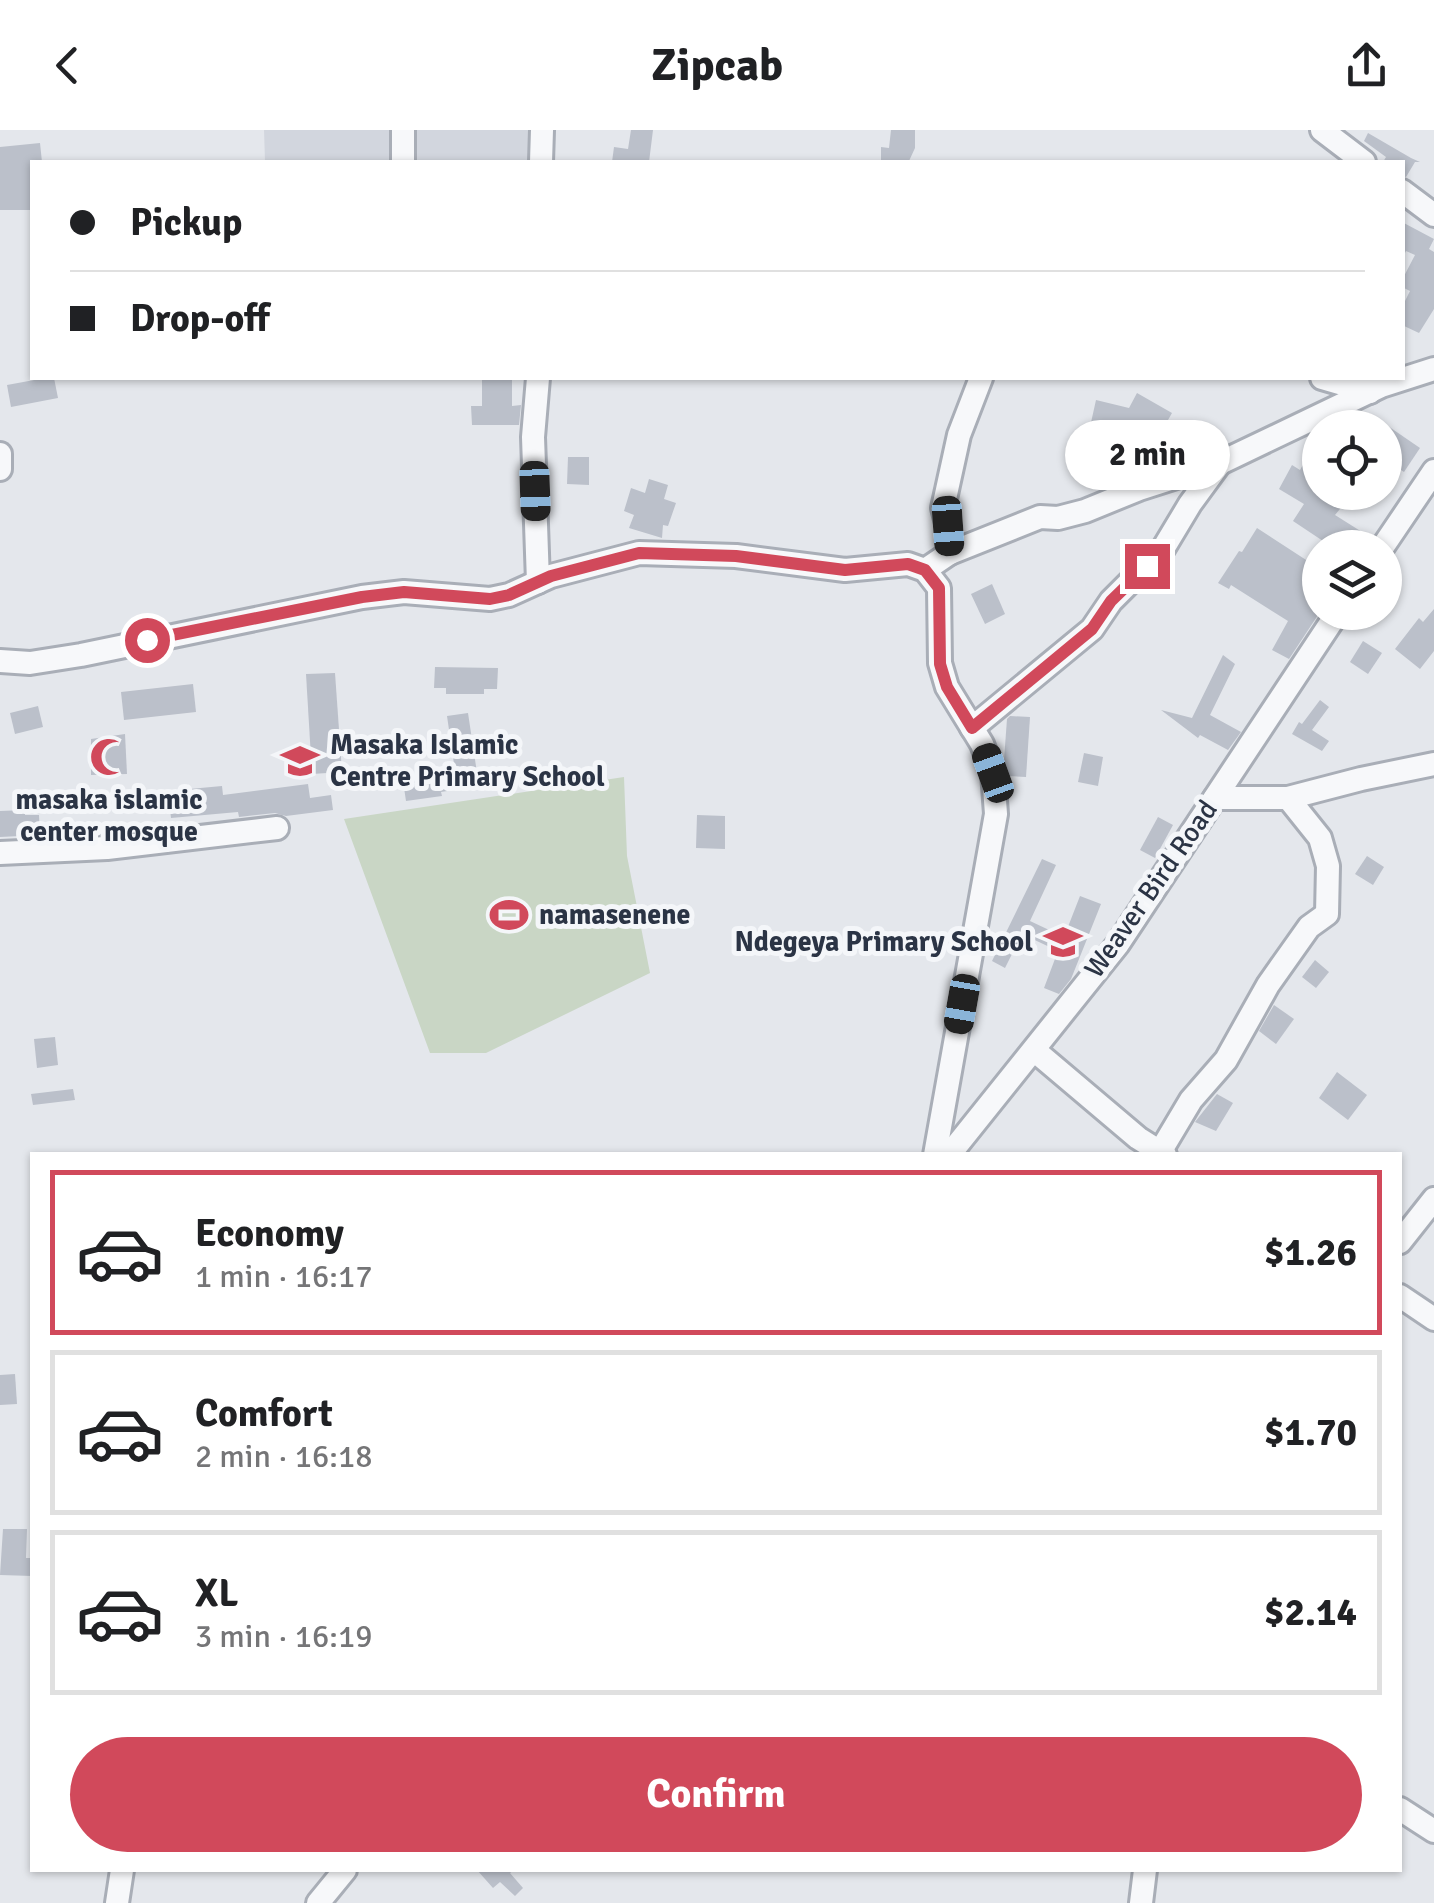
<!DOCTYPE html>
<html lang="en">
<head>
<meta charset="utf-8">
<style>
	:root { --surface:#fff; --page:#f2f2f2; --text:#202124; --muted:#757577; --line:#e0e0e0; --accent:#d1495b }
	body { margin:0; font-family:Signika,sans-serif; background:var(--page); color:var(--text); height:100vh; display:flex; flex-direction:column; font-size:38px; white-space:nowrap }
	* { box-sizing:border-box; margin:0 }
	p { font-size:32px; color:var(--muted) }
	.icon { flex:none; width:55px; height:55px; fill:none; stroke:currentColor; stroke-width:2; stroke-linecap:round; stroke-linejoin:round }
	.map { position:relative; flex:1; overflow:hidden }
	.panel { position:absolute; left:30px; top:1022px; width:1372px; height:720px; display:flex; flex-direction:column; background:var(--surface); border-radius:0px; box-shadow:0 2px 8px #0004 }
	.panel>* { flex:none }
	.hud { position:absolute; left:30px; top:30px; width:1375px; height:220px; border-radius:0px; box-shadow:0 2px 8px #0004; display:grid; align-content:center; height:220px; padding:0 40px; background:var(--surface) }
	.controls { position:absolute; left:1302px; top:280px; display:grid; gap:20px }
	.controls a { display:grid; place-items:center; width:100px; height:100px; border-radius:50%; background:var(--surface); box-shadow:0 2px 8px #0004; font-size:50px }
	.end { position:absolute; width:45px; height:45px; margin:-22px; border:12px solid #d1495b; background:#fff; box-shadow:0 0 0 5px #fff }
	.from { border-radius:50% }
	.bubble { position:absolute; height:70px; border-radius:35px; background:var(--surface); box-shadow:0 2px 8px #0004; font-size:32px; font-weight:800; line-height:70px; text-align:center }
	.car { position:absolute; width:30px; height:60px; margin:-30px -15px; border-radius:12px; box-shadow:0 0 8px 2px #0007; background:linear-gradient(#222 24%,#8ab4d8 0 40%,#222 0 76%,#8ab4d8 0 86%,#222 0) }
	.hud b { display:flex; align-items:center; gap:35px; height:95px; font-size:38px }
	.hud b+b { border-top:2px solid var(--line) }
	.hud i { width:25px; height:25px; background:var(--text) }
	ul { padding:18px 0 0; list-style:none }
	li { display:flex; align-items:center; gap:30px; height:165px; margin:0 20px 15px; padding:0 20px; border:5px solid var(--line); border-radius:0px }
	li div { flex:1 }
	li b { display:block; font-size:38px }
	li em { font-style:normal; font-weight:800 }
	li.active { border-color:var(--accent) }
	li>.icon { width:90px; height:90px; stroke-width:1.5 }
	.action { display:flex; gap:20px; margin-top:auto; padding:20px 40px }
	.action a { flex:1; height:115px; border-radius:60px; background:var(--accent); color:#fff; font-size:40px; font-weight:800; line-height:115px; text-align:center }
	header { display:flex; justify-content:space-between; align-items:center; height:130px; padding:0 40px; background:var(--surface); font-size:45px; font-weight:800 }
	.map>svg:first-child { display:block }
</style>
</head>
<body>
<header><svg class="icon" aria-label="back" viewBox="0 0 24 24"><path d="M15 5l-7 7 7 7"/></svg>Zipcab<svg class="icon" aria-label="share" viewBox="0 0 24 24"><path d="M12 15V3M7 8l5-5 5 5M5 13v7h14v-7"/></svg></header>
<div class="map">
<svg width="1434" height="1773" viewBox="0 0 1434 1773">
	<rect width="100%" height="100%" fill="#e4e7ec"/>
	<!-- built -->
	<polygon fill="#d2d6de" points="264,0 531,0 531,32 265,32"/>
	<!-- green -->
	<polygon fill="#c9d6c5" points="624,647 627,726 650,843 486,923 430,923 344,689"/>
	<!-- building -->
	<g fill="#bbc0ca">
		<polygon points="631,0 653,0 649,32 612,32 614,17 628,19"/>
		<polygon points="891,0 915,0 915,18 909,31 881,31 881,17 889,18"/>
		<polygon points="1368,3 1411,28 1420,32 1415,32 1406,47 1402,46 1402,32 1383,32 1386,27 1364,11"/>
		<polygon points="40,13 42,32 32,32 32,80 0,80 0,17"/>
		<polygon points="1402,92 1434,109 1429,119 1434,122 1434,179 1419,203 1402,195 1402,177 1410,161 1402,157 1402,150 1415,125 1406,121 1402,129"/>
		<polygon points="45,248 54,248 58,268 11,277 7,255"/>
		<polygon points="482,249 512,249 512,276 521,275 519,295 472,295 471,276 482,276"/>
		<polygon points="1137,263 1172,283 1156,311 1147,306 1129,327 1107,309 1113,302 1090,297 1096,270 1129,278"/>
		<polygon points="1385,294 1420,318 1404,342 1385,329"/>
		<polygon points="1320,305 1320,362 1341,362 1348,369 1335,385 1362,402 1355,414 1338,403 1329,415 1293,391 1304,374 1279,359 1292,335 1300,340"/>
		<polygon points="568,327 589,327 589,355 567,354"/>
		<polygon points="649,349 668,355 664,369 676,373 668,396 663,395 662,408 629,398 634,385 624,381 631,358 645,363"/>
		<polygon points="1257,398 1320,439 1320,482 1289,529 1272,520 1288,491 1231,455 1229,459 1218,453 1239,421 1242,422"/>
		<polygon points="992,454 1005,484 985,494 971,464"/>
		<polygon points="1434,479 1434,521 1420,539 1395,519 1419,488 1423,492"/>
		<polygon points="1363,511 1382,523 1368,544 1350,532"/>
		<polygon points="1223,525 1235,534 1210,585 1241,602 1228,620 1200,605 1198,608 1161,580 1192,588"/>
		<polygon points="435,537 498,538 497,559 484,559 484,564 446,564 446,558 434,558"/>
		<polygon points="335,543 342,642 312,644 306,544"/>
		<polygon points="193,554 196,582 124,590 121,562"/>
		<polygon points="1320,570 1329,577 1312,600 1329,611 1322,621 1292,604 1299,592 1302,594"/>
		<polygon points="38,576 43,597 15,604 10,583"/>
		<polygon points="468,583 479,656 441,662 442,666 406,671 403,651 443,645 442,635 454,634 447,586"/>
		<polygon points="1010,586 1030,587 1026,647 1008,646 1004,630 1007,589"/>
		<polygon points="125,604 127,644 91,645 91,609"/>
		<polygon points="1084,623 1103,627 1098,656 1078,652"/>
		<polygon points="308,654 310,668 331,665 333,680 286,686 275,683 239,687 238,682 171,688 168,661 222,656 223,665"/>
		<polygon points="25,680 25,685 39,685 40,705 0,707 0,681"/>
		<polygon points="697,685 725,686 725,719 696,718"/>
		<polygon points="1158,687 1173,695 1155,728 1140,720"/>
		<polygon points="1367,726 1384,737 1373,755 1355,744"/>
		<polygon points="1042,729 1056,735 1030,791 1064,807 1080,766 1101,774 1071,849 1059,864 1044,858 1058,821 1022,804 1005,838 992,831"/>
		<polygon points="1315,830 1329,842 1316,858 1302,847"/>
		<polygon points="1274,875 1294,889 1276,914 1259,901"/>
		<polygon points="55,907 58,935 37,938 34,909"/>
		<polygon points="1337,942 1367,965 1348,990 1319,968"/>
		<polygon points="73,959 75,970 33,975 31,964"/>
		<polygon points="1217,964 1233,973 1216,1001 1195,992"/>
		<polygon points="15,1244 17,1274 0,1275 0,1245"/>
		<polygon points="3,1399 27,1399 26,1428 32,1428 32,1446 0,1445"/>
		<polygon points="477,1740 514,1740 510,1743 523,1758 515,1766 500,1752 493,1758"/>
	</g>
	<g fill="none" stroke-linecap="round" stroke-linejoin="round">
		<!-- minor casing -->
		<g stroke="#a9aeb7" stroke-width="28">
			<g id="minor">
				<polyline points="1322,0 1364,32"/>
				<polyline points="403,32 403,0"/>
				<polyline points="541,32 542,0"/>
				<polyline points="1402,61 1434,85"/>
				<polyline points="538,248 533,307 538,452"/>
				<polyline points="1322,248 1370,262"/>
				<polyline points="0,324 0,339"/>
				<polyline points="1382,418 1434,341"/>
				<polyline points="950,423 948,397 943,378 959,305 981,248"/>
				<polyline points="925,440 950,423 1040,387 1058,388 1085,381 1139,359 1220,333 1381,256 1434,239"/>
				<polyline points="0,531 30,533 81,525 362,467 404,462 490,469 509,465 551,446 639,423 736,426 845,440 908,434 925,440 939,458 940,533 947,557 982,614 993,643 996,684 935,1025"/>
				<polyline points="972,598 1092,499 1111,471 1163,419 1190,374 1220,333"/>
				<polyline points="1215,668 1288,668 1361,649 1434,634"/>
				<polyline points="0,723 107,718 277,698"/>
				<polyline points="1034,920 1138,1008 1165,1025"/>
				<polyline points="1160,1022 1191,970 1226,930 1268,855 1309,797 1327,784 1328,736 1320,708 1288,668"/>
				<polyline points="949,1025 1118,814 1338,482"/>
				<polyline points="1400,1112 1434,1069"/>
				<polyline points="1400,1166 1434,1189"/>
				<polyline points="1400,1679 1434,1701"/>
				<polyline points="117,1773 122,1740"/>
				<polyline points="318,1773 345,1740"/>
				<polyline points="1141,1773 1145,1740"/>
			</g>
		</g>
		<!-- minor -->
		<use href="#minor" stroke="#f7f8fa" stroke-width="22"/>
	</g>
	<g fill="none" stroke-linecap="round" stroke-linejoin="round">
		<!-- route -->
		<polyline stroke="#d1495b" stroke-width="12" points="147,510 362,467 404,462 490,469 509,465 551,446 639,423 736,426 845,440 908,434 925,440 939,458 940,534 947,557 972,598 1092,499 1111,471 1147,436"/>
	</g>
	<!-- icons -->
	<defs>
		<g id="mosque-bare" transform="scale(3)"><path d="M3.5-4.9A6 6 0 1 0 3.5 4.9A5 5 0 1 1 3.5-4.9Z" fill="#d1495b" stroke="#f4f6f9" stroke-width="2.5" paint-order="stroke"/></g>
		<g id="school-bare" transform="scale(3)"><path d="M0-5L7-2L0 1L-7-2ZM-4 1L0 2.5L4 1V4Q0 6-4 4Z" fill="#d1495b" stroke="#f4f6f9" stroke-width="2.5" paint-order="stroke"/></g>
		<g id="stadium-bare" transform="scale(3)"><path d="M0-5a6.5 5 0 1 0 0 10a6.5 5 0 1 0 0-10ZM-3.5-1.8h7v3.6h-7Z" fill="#d1495b" stroke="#f4f6f9" stroke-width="2.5" paint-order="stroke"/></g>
	</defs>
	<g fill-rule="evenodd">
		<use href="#mosque-bare" x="109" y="627"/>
		<use href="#school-bare" x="300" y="631"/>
		<use href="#stadium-bare" x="509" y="785"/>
		<use href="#school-bare" x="1063" y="812"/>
	</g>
	<g text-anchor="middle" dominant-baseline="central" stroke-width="10" stroke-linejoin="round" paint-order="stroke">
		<!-- poi labels -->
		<g font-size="28" font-weight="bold" fill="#2b3445" stroke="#f4f6f9" text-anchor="start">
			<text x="330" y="615">Masaka Islamic<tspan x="330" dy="32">Centre Primary School</tspan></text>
			<text x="109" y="670" text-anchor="middle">masaka islamic<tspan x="109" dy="32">center mosque</tspan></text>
			<text x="539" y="785">namasenene</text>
			<text x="1033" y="812" text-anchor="end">Ndegeya Primary School</text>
		</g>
		<!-- street labels -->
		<g font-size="28" fill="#2b3445" stroke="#f4f6f9">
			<text transform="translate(1151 759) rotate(-55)">Weaver Bird Road</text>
		</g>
	</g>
</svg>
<div class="controls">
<a><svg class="icon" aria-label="locate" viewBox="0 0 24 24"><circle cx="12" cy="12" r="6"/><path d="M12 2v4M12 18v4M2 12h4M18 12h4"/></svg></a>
<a><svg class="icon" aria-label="layers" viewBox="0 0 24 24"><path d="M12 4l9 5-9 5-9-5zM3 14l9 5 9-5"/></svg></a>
</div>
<i class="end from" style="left:147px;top:510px"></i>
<i class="end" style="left:1147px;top:436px"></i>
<div class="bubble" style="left:1065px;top:290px;width:165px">2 min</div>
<i class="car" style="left:535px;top:361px;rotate:178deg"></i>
<i class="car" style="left:948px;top:396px;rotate:176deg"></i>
<i class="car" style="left:993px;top:643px;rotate:340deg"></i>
<i class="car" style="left:962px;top:874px;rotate:190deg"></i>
<div class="hud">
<b><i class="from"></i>Pickup</b>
<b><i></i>Drop-off</b>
</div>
<section class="panel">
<ul>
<li class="active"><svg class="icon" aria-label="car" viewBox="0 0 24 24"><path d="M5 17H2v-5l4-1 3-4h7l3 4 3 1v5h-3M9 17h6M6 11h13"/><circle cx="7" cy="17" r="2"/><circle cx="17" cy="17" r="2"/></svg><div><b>Economy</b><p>1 min · 16:17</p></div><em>$1.26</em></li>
<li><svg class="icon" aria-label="car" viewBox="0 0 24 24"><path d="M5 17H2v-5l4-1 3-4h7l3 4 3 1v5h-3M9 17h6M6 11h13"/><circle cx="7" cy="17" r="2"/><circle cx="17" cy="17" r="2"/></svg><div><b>Comfort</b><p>2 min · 16:18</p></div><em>$1.70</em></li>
<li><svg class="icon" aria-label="car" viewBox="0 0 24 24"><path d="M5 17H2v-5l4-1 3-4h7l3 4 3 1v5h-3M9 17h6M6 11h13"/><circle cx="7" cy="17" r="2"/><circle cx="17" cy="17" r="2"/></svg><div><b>XL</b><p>3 min · 16:19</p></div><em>$2.14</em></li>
</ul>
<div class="action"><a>Confirm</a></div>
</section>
</div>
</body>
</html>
